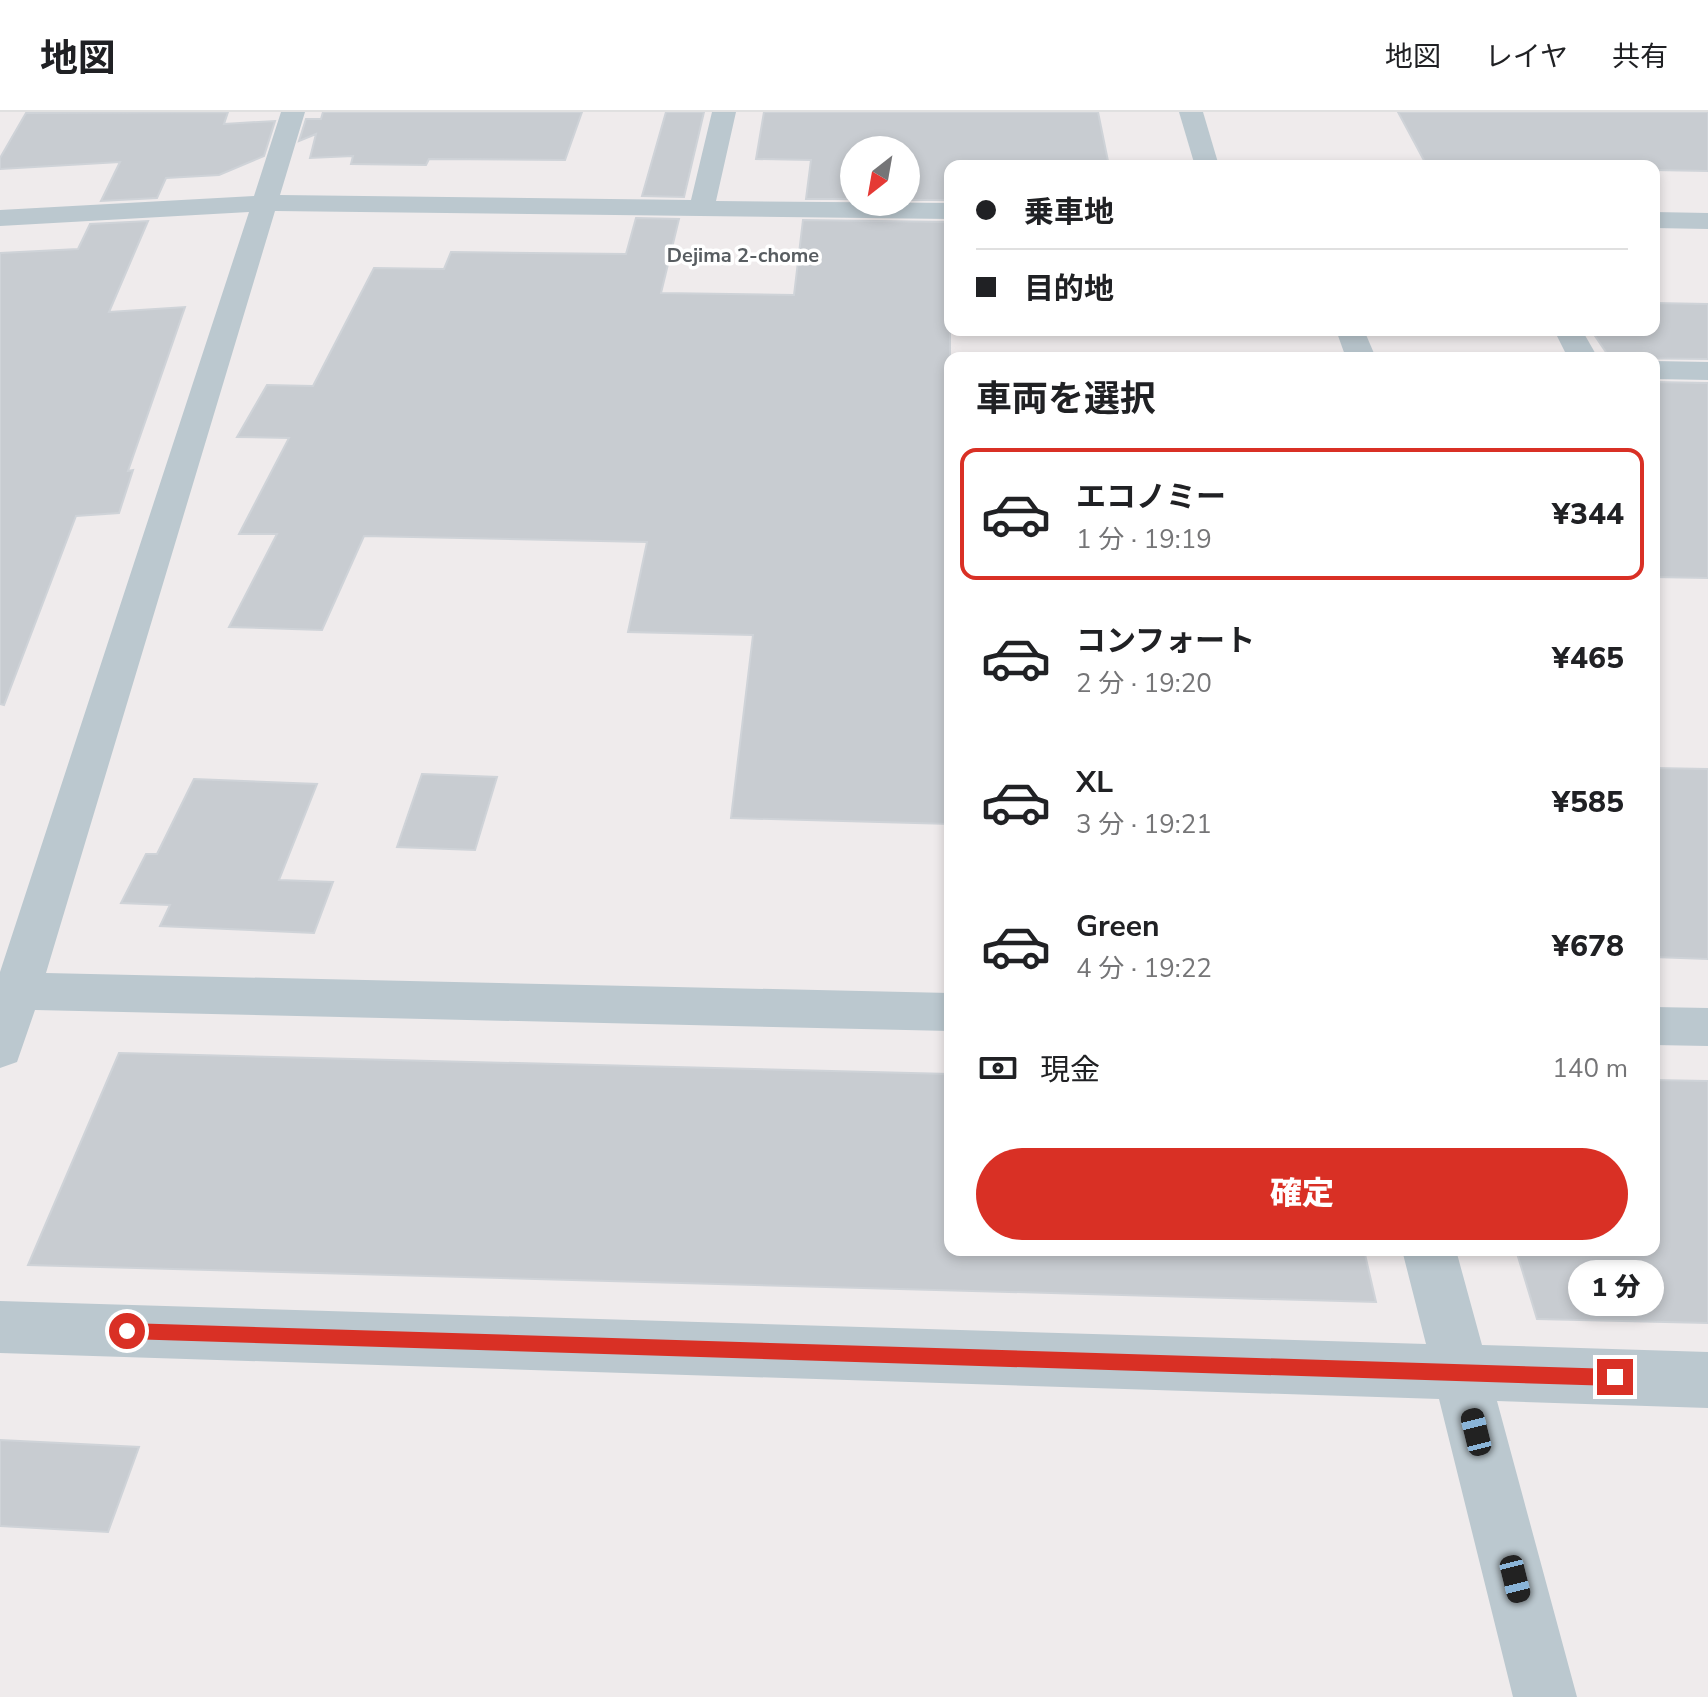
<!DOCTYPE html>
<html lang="ja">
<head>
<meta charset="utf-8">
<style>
	:root { --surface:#fff; --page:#f2f2f2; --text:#202124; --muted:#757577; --line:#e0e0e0; --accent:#d93025 }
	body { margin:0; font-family:"Nunito Sans","Noto Sans JP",sans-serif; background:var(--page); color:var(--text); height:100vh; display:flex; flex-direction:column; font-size:30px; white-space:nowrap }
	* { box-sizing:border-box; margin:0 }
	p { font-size:26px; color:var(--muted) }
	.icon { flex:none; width:44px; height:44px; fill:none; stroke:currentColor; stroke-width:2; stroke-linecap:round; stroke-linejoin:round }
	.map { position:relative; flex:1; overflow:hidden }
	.panel { position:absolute; left:944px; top:240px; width:716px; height:904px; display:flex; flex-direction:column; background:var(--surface); border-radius:16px; box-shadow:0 4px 12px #0003 }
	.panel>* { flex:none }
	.hud { position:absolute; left:944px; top:48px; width:716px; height:176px; border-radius:16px; box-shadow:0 4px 12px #0003; display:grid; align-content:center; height:176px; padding:0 32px; background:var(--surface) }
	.needle { width:52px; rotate:211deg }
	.controls { position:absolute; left:840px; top:24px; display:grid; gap:16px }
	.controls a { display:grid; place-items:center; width:80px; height:80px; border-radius:50%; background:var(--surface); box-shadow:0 4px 12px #0003; font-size:40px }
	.end { position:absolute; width:36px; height:36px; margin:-18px; border:10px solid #d93025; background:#fff; box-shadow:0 0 0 4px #fff }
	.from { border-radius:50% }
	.bubble { position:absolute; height:56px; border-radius:28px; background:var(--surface); box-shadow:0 4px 12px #0003; font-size:26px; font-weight:800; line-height:56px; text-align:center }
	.car { position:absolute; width:24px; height:48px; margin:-24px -12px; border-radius:10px; box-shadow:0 0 6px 2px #0007; background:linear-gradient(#222 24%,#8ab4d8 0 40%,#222 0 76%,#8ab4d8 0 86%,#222 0) }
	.hud b { display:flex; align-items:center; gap:28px; height:76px; font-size:30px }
	.hud b+b { border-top:2px solid var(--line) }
	.hud i { width:20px; height:20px; background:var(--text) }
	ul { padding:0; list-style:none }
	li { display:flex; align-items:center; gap:24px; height:132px; margin:0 16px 12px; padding:0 16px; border:4px solid transparent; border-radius:16px }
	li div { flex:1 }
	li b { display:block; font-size:30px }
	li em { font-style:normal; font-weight:800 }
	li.on { border-color:var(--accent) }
	li>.icon { width:72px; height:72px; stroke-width:1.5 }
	h2 { padding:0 32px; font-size:36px; line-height:96px }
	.pay { display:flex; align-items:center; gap:20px; height:88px; padding:0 32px; font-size:30px }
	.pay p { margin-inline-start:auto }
	.primary-button { display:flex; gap:16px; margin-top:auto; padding:16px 32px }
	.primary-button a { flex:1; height:92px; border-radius:48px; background:var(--accent); color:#fff; font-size:32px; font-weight:800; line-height:92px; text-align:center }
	header { display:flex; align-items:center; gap:48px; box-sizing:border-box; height:112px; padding:0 40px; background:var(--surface); border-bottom:2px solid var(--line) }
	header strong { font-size:38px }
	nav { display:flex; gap:44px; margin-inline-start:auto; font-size:28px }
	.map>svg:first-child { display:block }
</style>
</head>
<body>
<header>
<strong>地図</strong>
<nav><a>地図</a><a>レイヤ</a><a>共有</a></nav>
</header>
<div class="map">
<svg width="1708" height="1585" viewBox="0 0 1708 1585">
	<rect width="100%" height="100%" fill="#efebec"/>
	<!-- building -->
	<g fill="#c8ccd1" stroke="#cfd3d8" stroke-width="2">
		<polygon points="228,0 224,12 275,9 264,44 219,63 166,66 157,86 101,89 120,50 0,57 0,46 26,1"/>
		<polygon points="323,0 582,0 565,48 429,47 426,53 351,52 353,44 310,46 316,22 299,29 306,7 321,7"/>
		<polygon points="666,0 704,0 684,85 642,84"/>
		<polygon points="764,0 1098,0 1109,54 950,54 950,88 906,88 906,38 854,38 854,87 806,87 811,48 756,47"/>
		<polygon points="1398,0 1708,0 1708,59 1654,58 1654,54 1427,54"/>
		<polygon points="636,106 679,107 661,181 794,183 803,108 950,110 950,712 731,706 753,523 628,520 647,430 364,424 322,518 229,515 277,422 239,422 289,326 237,325 267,273 313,274 374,156 444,157 451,140 626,142"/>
		<polygon points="148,109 109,200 185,195 128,359 133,358 119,401 76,404 4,593 0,592 0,141 78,137 90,112"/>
		<polygon points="1654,191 1708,192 1708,247 1610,246 1591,218 1654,218"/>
		<polygon points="1654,270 1708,271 1708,466 1654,465"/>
		<polygon points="1654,656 1708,657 1708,847 1654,845"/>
		<polygon points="422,662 497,665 475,738 397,735"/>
		<polygon points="194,667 317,672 279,768 333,770 314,821 160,814 170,793 121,791 146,742 157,742"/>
		<polygon points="119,941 950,962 950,1138 1364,1138 1376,1190 28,1153"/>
		<polygon points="1654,968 1708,969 1708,1211 1537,1207 1516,1138 1654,1138"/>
		<polygon points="0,1328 139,1335 108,1420 0,1414"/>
	</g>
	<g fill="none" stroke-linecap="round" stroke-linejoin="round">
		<!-- minor -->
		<g fill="#bbc8cf" fill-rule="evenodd">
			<polygon points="281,0 305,0 280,83 691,88 712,0 736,0 716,89 950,91 950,107 275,99 46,861 950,881 950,919 35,898 17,950 0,956 0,860 249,100 0,114 0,98 254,84"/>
			<polygon points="1179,0 1203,0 1219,54 1195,54"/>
			<polygon points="1654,100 1708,101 1708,117 1654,116"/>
			<polygon points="1336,218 1364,218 1376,246 1346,246"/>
			<polygon points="1554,218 1582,218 1598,246 1568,246"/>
			<polygon points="1654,249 1708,250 1708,268 1654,267"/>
			<polygon points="1654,895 1708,896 1708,934 1654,933"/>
			<polygon points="1402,1138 1456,1138 1482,1233 1708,1240 1708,1296 1497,1289 1577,1585 1513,1585 1439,1287 0,1241 0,1189 1426,1232"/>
		</g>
	</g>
	<!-- route -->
	<polygon fill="#d93025" points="127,1211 1615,1257 1624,1265 1615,1274 127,1227 119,1219"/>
	<g text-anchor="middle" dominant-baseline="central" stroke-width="7" stroke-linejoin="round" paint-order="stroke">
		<!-- far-neighbourhood labels -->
		<g font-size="20" font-weight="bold" fill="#585d61" stroke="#fff">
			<text x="743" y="143">Dejima 2-chome</text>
		</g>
	</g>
</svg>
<div class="controls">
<a><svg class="needle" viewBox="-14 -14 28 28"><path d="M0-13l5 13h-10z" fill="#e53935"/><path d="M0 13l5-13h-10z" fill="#757577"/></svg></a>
</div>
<i class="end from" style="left:127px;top:1219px"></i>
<i class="end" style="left:1615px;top:1265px"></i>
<div class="bubble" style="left:1568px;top:1148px;width:96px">1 分</div>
<i class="car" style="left:1476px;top:1320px;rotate:346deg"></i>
<i class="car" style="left:1515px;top:1467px;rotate:166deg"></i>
<div class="hud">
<b><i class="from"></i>乗車地</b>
<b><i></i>目的地</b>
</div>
<section class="panel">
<h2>車両を選択</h2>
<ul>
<li class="on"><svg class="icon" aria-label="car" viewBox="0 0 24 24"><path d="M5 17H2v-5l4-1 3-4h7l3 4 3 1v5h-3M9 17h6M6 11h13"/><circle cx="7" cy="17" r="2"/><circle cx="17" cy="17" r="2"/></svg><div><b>エコノミー</b><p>1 分 · 19:19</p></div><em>¥344</em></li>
<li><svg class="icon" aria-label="car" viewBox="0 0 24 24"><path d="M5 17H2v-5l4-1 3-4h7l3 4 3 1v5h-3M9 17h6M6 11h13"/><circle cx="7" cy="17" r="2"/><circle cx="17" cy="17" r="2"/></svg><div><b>コンフォート</b><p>2 分 · 19:20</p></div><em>¥465</em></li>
<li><svg class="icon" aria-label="car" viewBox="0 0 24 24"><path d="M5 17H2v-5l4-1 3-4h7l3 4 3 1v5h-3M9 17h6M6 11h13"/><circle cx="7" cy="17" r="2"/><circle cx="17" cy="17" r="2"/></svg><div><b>XL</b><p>3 分 · 19:21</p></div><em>¥585</em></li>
<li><svg class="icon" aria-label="car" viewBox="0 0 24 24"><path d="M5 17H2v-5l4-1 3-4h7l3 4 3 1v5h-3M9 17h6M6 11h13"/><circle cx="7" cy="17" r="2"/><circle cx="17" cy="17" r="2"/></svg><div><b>Green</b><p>4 分 · 19:22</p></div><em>¥678</em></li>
</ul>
<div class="pay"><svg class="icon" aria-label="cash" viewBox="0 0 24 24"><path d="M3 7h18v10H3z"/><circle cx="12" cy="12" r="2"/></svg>現金<p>140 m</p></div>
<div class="primary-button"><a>確定</a></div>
</section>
</div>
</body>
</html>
